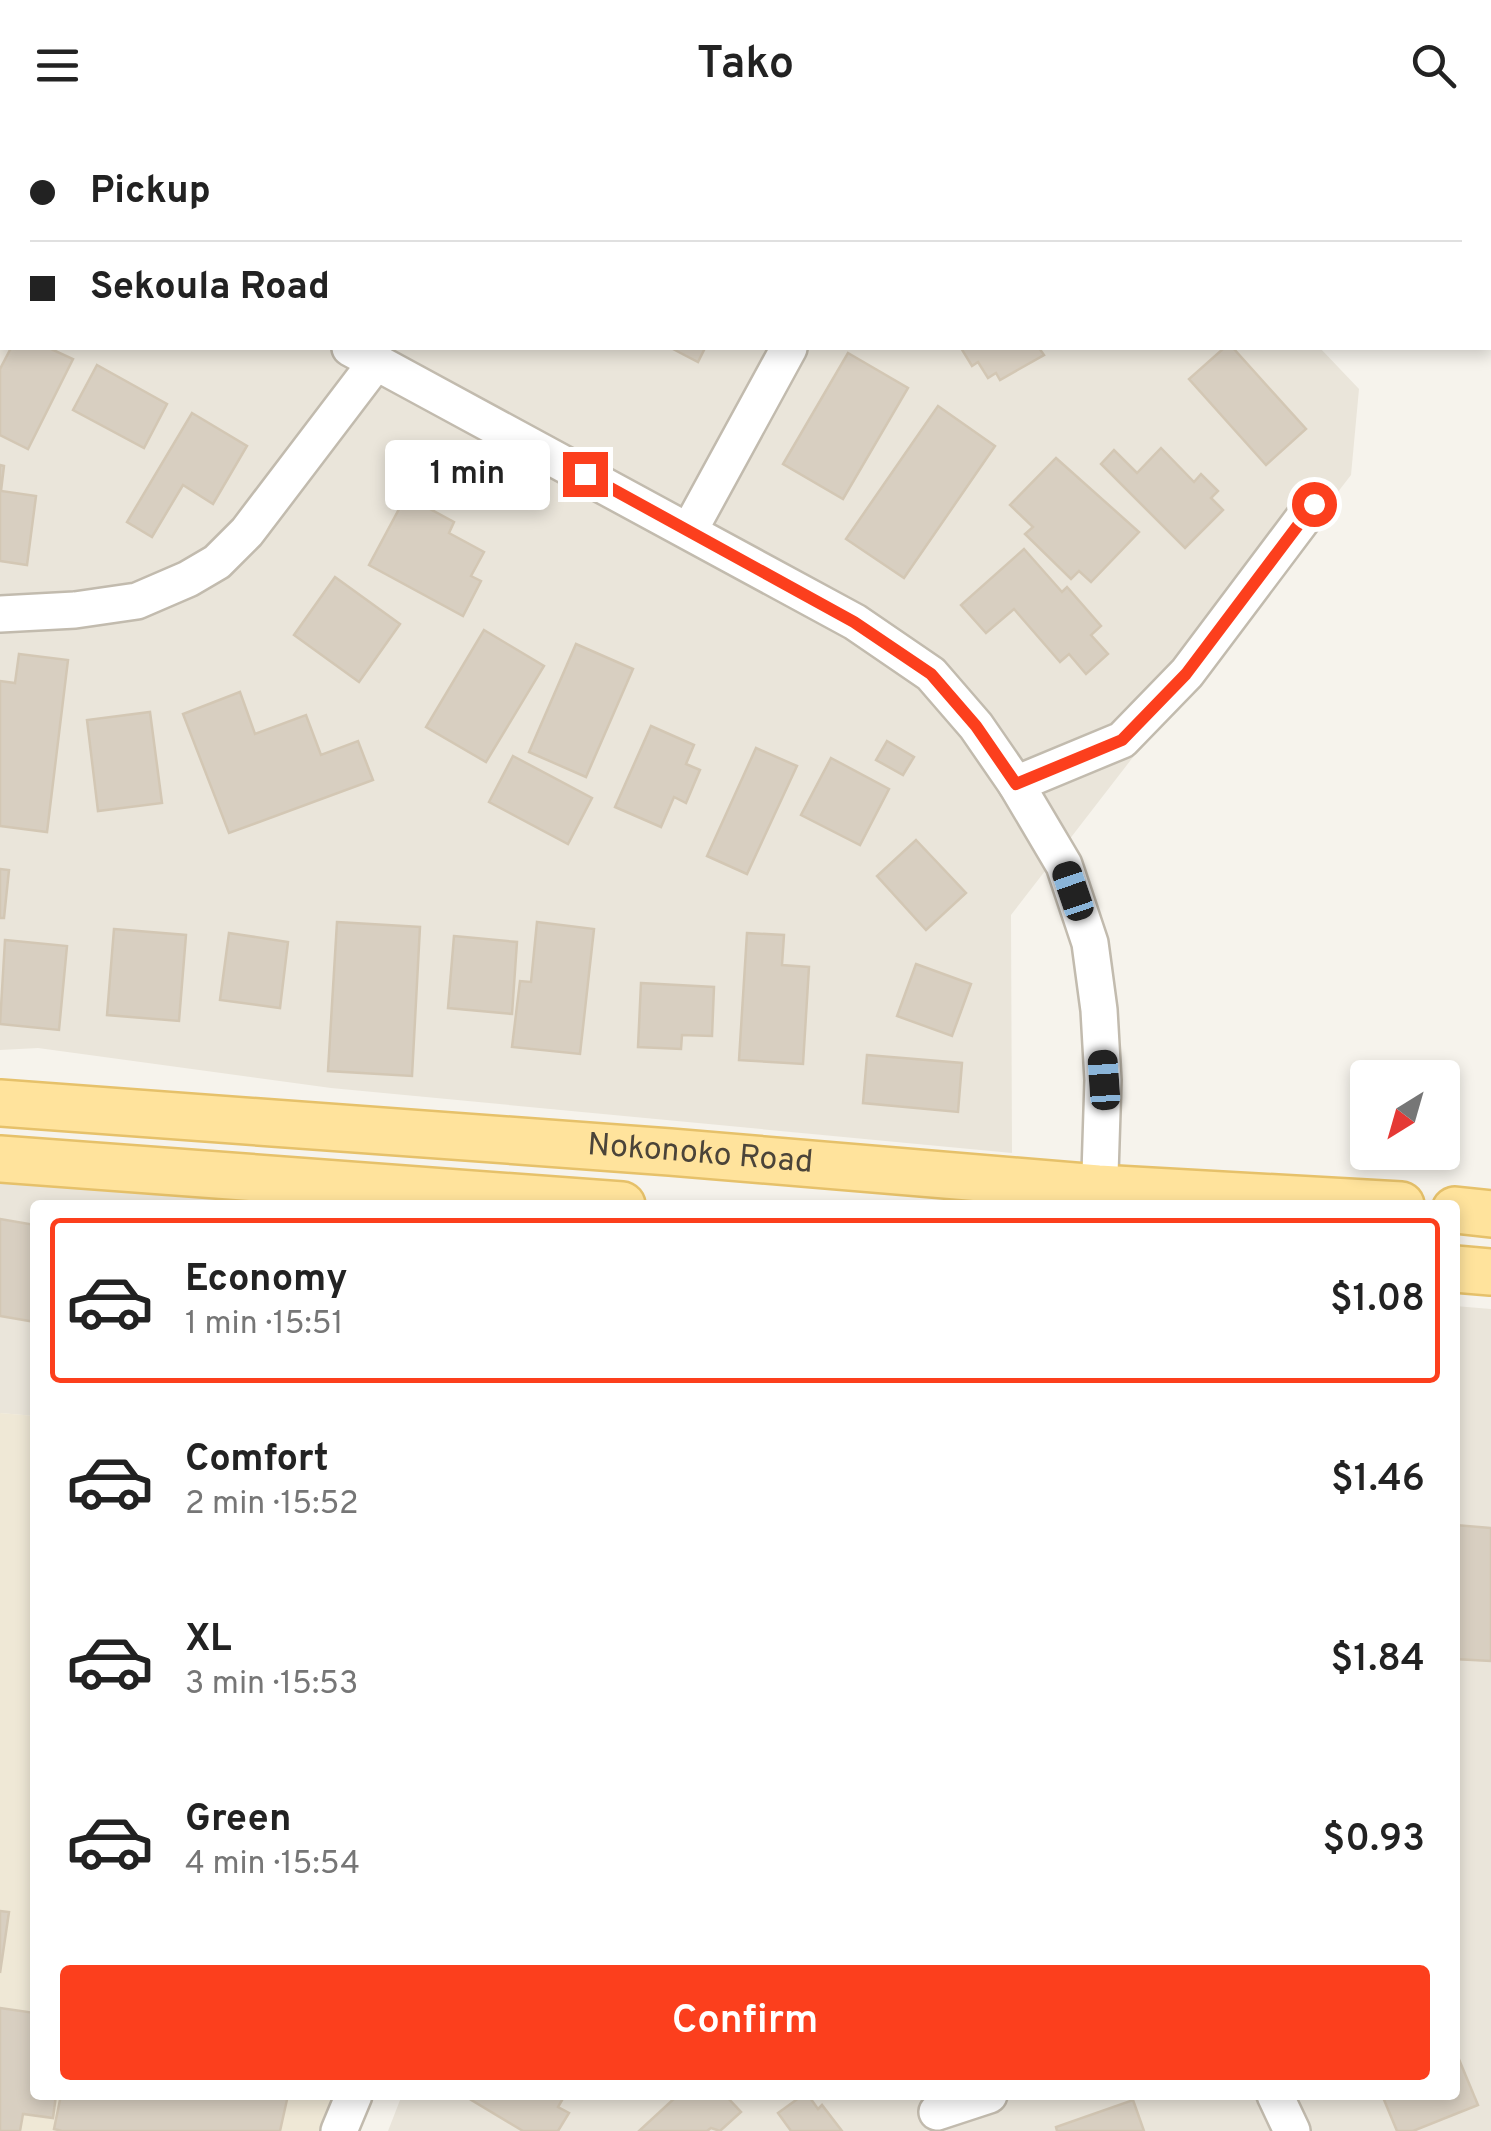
<!DOCTYPE html>
<html lang="en">
<head>
<meta charset="utf-8">
<style>
	:root { --surface:#fff; --page:#f6f6f6; --text:#222; --muted:#767676; --line:#e0e0e0; --accent:#fc3f1d }
	body { margin:0; font-family:Overpass,sans-serif; background:var(--page); color:var(--text); height:100vh; display:flex; flex-direction:column; font-size:38px; white-space:nowrap }
	* { box-sizing:border-box; margin:0 }
	p { font-size:32px; color:var(--muted) }
	.icon { flex:none; width:55px; height:55px; fill:none; stroke:currentColor; stroke-width:2; stroke-linecap:round; stroke-linejoin:round }
	.map { position:relative; flex:1; overflow:hidden }
	.panel { position:absolute; left:30px; top:1070px; width:1430px; height:900px; display:flex; flex-direction:column; background:var(--surface); border-radius:10px; box-shadow:0 5px 15px #0003 }
	.panel>* { flex:none }
	.guide { position:absolute; left:0px; top:0px; width:1492px; height:220px; box-shadow:0 5px 15px #0003; display:grid; align-content:center; height:220px; padding:0 30px; background:var(--surface) }
	.needle { width:65px; rotate:217deg }
	.tools { position:absolute; left:1350px; top:930px; display:grid; gap:20px }
	.tools a { display:grid; place-items:center; width:110px; height:110px; border-radius:10px; background:var(--surface); box-shadow:0 5px 15px #0003; font-size:50px }
	.end { position:absolute; width:45px; height:45px; margin:-22px; border:12px solid #fc3f1d; background:#fff; box-shadow:0 0 0 5px #fff }
	.from { border-radius:50% }
	.bubble { position:absolute; height:70px; border-radius:10px; background:var(--surface); box-shadow:0 5px 15px #0003; font-size:32px; font-weight:600; line-height:70px; text-align:center }
	.car { position:absolute; width:30px; height:60px; margin:-30px -15px; border-radius:12px; box-shadow:0 0 8px 2px #0007; background:linear-gradient(#222 24%,#8ab4d8 0 40%,#222 0 76%,#8ab4d8 0 86%,#222 0) }
	.guide b { display:flex; align-items:center; gap:35px; height:95px; font-size:38px }
	.guide b+b { border-top:2px solid var(--line) }
	.guide i { width:25px; height:25px; background:var(--text) }
	ul { padding:18px 0 0; list-style:none }
	li { display:flex; align-items:center; gap:30px; height:165px; margin:0 20px 15px; padding:0 10px; border:5px solid transparent; border-radius:10px }
	li div { flex:1 }
	li b { display:block; font-size:38px }
	li em { font-style:normal; font-weight:600 }
	li.active { border-color:var(--accent) }
	li>.icon { width:90px; height:90px; stroke-width:1.5 }
	.primary-button { display:flex; gap:20px; margin-top:auto; padding:20px 30px }
	.primary-button a { flex:1; height:115px; border-radius:10px; background:var(--accent); color:#fff; font-size:40px; font-weight:600; line-height:115px; text-align:center }
	header { display:flex; justify-content:space-between; align-items:center; height:130px; padding:0 30px; background:var(--surface); font-size:45px; font-weight:600 }
	.map>svg:first-child { display:block }
</style>
</head>
<body>
<header><svg class="icon" aria-label="menu" viewBox="0 0 24 24"><path d="M4 6h16M4 12h16M4 18h16"/></svg>Tako<svg class="icon" aria-label="search" viewBox="0 0 24 24"><circle cx="10" cy="10" r="6"/><path d="M15 15l6 6"/></svg></header>
<div class="map">
<svg width="1491" height="2001" viewBox="0 0 1491 2001">
	<rect width="100%" height="100%" fill="#f6f3ec"/>
	<!-- residential -->
	<g fill="#eae5da">
		<polygon points="0,0 1114,0 1117,2 2,2 2,218 1320,218 1359,259 1351,345 1011,785 1012,1023 331,958 38,918 0,920"/>
		<polygon points="0,1044 306,1075 35,1075 35,1286 0,1283"/>
		<polygon points="1455,1176 1491,1179 1491,2001 388,2001 402,1965 1455,1965"/>
	</g>
	<!-- education -->
	<polygon fill="#efe8d6" points="0,1283 35,1286 35,1965 342,1965 329,2001 0,2001"/>
	<!-- building -->
	<g fill="#d8cfc1" stroke="#d3c7b4" stroke-width="2.5">
		<polygon points="11,218 49,218 73,229 28,319 0,305 0,239"/>
		<polygon points="671,218 705,218 698,232"/>
		<polygon points="961,218 1039,218 1044,225 1000,250 996,243 988,248 978,232 972,236"/>
		<polygon points="1224,218 1233,218 1306,299 1266,335 1189,249"/>
		<polygon points="848,223 908,258 843,369 783,334"/>
		<polygon points="97,235 167,274 144,318 73,280"/>
		<polygon points="938,276 995,316 904,448 846,409"/>
		<polygon points="192,283 247,316 213,374 183,355 152,407 127,392"/>
		<polygon points="1161,318 1194,352 1201,344 1218,361 1211,368 1223,380 1185,418 1101,334 1114,320 1137,343"/>
		<polygon points="1056,328 1139,402 1091,452 1079,441 1071,449 1025,404 1033,397 1010,375"/>
		<polygon points="0,335 4,336 1,361 36,366 27,435 0,431"/>
		<polygon points="406,366 454,392 449,403 484,422 471,446 481,451 463,486 369,435"/>
		<polygon points="1024,419 1062,462 1067,457 1101,496 1091,505 1108,524 1086,544 1069,524 1060,532 1014,479 986,503 961,475"/>
		<polygon points="335,447 400,494 359,552 294,505"/>
		<polygon points="484,500 544,536 486,632 426,597"/>
		<polygon points="576,514 633,539 586,647 529,622"/>
		<polygon points="19,524 68,530 47,702 0,696 0,551 15,553"/>
		<polygon points="240,562 255,604 306,585 321,625 358,611 373,650 229,703 183,584"/>
		<polygon points="150,582 162,673 98,681 87,590"/>
		<polygon points="651,596 694,615 686,634 700,640 686,673 674,667 661,697 615,677"/>
		<polygon points="887,611 914,627 903,645 876,630"/>
		<polygon points="756,618 797,636 747,744 707,726"/>
		<polygon points="513,626 592,668 568,714 489,672"/>
		<polygon points="831,628 889,659 860,715 801,685"/>
		<polygon points="916,710 966,763 926,800 877,746"/>
		<polygon points="0,739 9,740 4,788 0,788"/>
		<polygon points="337,792 420,797 412,946 328,941"/>
		<polygon points="537,792 594,799 580,924 512,917 520,851 531,852"/>
		<polygon points="114,799 186,805 179,891 107,885"/>
		<polygon points="229,803 288,812 280,878 220,870"/>
		<polygon points="747,803 784,805 782,835 809,837 803,934 739,930"/>
		<polygon points="454,806 517,812 512,884 448,878"/>
		<polygon points="5,810 67,816 59,900 0,894"/>
		<polygon points="916,834 971,854 952,906 897,886"/>
		<polygon points="641,853 714,857 712,906 682,905 681,919 638,917"/>
		<polygon points="867,925 962,933 958,982 863,973"/>
		<polygon points="0,1089 35,1095 35,1192 0,1186"/>
		<polygon points="1455,1395 1491,1398 1491,1531 1455,1529"/>
		<polygon points="0,1781 9,1782 0,1843"/>
		<polygon points="0,1878 35,1883 35,1965 56,1965 53,1988 23,1984 20,2001 0,2001"/>
		<polygon points="1458,1927 1478,1975 1413,2001 1397,2001 1382,1965 1455,1965 1455,1928"/>
		<polygon points="61,1965 288,1965 280,2001 62,2001 54,1999"/>
		<polygon points="463,1965 565,1965 558,1977 569,1983 558,2001 523,2001"/>
		<polygon points="678,1965 725,1965 741,1982 720,2001 711,1998 707,2001 639,2001"/>
		<polygon points="803,1965 808,1965 818,1979 822,1975 842,2001 791,2001 778,1983"/>
		<polygon points="1133,1970 1144,2001 1057,2001 1056,1997"/>
	</g>
	<g fill="none" stroke-linecap="round" stroke-linejoin="round">
		<!-- minor casing -->
		<g stroke="#c2bbae" stroke-width="40">
			<g id="minor">
				<polyline points="0,39 2,41"/>
				<polyline points="350,218 855,492 931,544 976,596 1016,654 1064,735 1090,813 1099,880 1103,950 1099,1075"/>
				<polyline points="689,401 789,218"/>
				<polyline points="0,484 75,480 137,471 188,449 217,432 247,402 377,231"/>
				<polyline points="1016,654 1122,610 1187,543 1314,374"/>
				<polyline points="1275,1965 1292,2001"/>
				<polyline points="937,1982 989,1965"/>
				<polyline points="339,2001 354,1965"/>
			</g>
		</g>
		<!-- major casing -->
		<g stroke="#e6c16a" stroke-width="50">
			<g id="major">
				<path id="s1" d="M 0,973 L 670,1022 L 1098,1058 L 1401,1075"/>
				<polyline points="0,1029 622,1075"/>
				<polyline points="1455,1080 1491,1084"/>
				<polyline points="1455,1139 1491,1142"/>
			</g>
		</g>
		<!-- minor -->
		<use href="#minor" stroke="#fff" stroke-width="35"/>
		<!-- major -->
		<use href="#major" stroke="#ffe39c" stroke-width="45"/>
	</g>
	<g fill="none" stroke-linecap="round" stroke-linejoin="round">
		<!-- route -->
		<polyline stroke="#fc3f1d" stroke-width="12" points="585,344 854,492 931,544 976,596 1016,654 1122,610 1186,544 1314,374"/>
	</g>
	<g text-anchor="middle" dominant-baseline="central" stroke-width="8" stroke-linejoin="round" paint-order="stroke">
		<!-- street labels -->
		<g font-size="32" fill="#4b4439" stroke="#fff">
			<text stroke="none"><textPath href="#s1" startOffset="702">Nokonoko Road</textPath></text>
		</g>
	</g>
</svg>
<div class="tools">
<a><svg class="needle" viewBox="-14 -14 28 28"><path d="M0-13l5 13h-10z" fill="#e53935"/><path d="M0 13l5-13h-10z" fill="#767676"/></svg></a>
</div>
<i class="end from" style="left:1314px;top:374px"></i>
<i class="end" style="left:585px;top:344px"></i>
<div class="bubble" style="left:385px;top:310px;width:165px">1 min</div>
<i class="car" style="left:1073px;top:761px;rotate:341deg"></i>
<i class="car" style="left:1104px;top:950px;rotate:356deg"></i>
<div class="guide">
<b><i class="from"></i>Pickup</b>
<b><i></i>Sekoula Road</b>
</div>
<section class="panel">
<ul>
<li class="active"><svg class="icon" aria-label="car" viewBox="0 0 24 24"><path d="M5 17H2v-5l4-1 3-4h7l3 4 3 1v5h-3M9 17h6M6 11h13"/><circle cx="7" cy="17" r="2"/><circle cx="17" cy="17" r="2"/></svg><div><b>Economy</b><p>1 min · 15:51</p></div><em>$1.08</em></li>
<li><svg class="icon" aria-label="car" viewBox="0 0 24 24"><path d="M5 17H2v-5l4-1 3-4h7l3 4 3 1v5h-3M9 17h6M6 11h13"/><circle cx="7" cy="17" r="2"/><circle cx="17" cy="17" r="2"/></svg><div><b>Comfort</b><p>2 min · 15:52</p></div><em>$1.46</em></li>
<li><svg class="icon" aria-label="car" viewBox="0 0 24 24"><path d="M5 17H2v-5l4-1 3-4h7l3 4 3 1v5h-3M9 17h6M6 11h13"/><circle cx="7" cy="17" r="2"/><circle cx="17" cy="17" r="2"/></svg><div><b>XL</b><p>3 min · 15:53</p></div><em>$1.84</em></li>
<li><svg class="icon" aria-label="car" viewBox="0 0 24 24"><path d="M5 17H2v-5l4-1 3-4h7l3 4 3 1v5h-3M9 17h6M6 11h13"/><circle cx="7" cy="17" r="2"/><circle cx="17" cy="17" r="2"/></svg><div><b>Green</b><p>4 min · 15:54</p></div><em>$0.93</em></li>
</ul>
<div class="primary-button"><a>Confirm</a></div>
</section>
</div>
</body>
</html>
